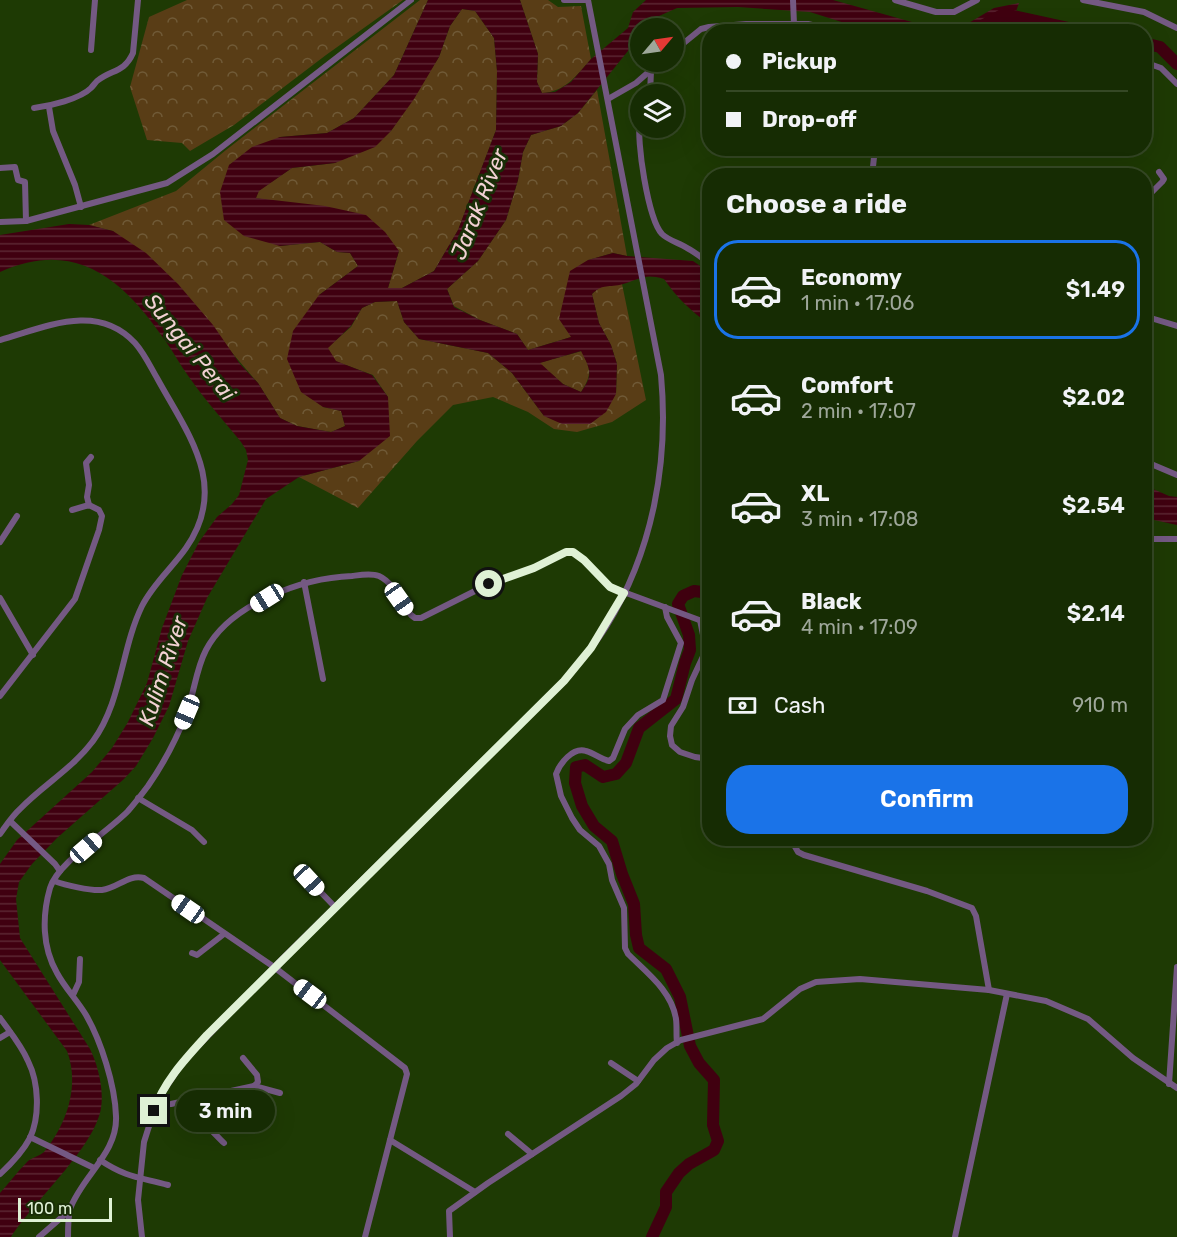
<!DOCTYPE html>
<html lang="en">
<head>
<meta charset="utf-8">
<style>
	:root { --surface:#162c03; --page:#233812; --text:#f1f3f6; --muted:#9ea79a; --line:#354825; --accent:#1a73e8 }
	body { margin:0; font-family:Rubik,sans-serif; background:var(--page); color:var(--text); height:100vh; display:flex; flex-direction:column; font-size:22px; white-space:nowrap }
	* { box-sizing:border-box; margin:0 }
	p { font-size:20px; color:var(--muted) }
	.icon { flex:none; width:33px; height:33px; fill:none; stroke:currentColor; stroke-width:2; stroke-linecap:round; stroke-linejoin:round }
	.map { position:relative; flex:1; overflow:hidden }
	.drawer { position:absolute; left:702px; top:168px; width:450px; height:678px; display:flex; flex-direction:column; background:var(--surface); border-radius:24px; box-shadow:0 6px 24px #0002,0 0 0 2px var(--line) }
	.drawer>* { flex:none }
	.banner { position:absolute; left:702px; top:24px; width:450px; height:132px; border-radius:24px; box-shadow:0 6px 24px #0002,0 0 0 2px var(--line); display:grid; align-content:center; height:132px; padding:0 24px; background:var(--surface) }
	.needle { width:39px; rotate:61deg }
	.buttons { position:absolute; left:630px; top:18px; display:grid; gap:12px }
	.buttons a { display:grid; place-items:center; width:54px; height:54px; border-radius:50%; background:var(--surface); box-shadow:0 6px 24px #0002,0 0 0 2px var(--line); font-size:30px }
	.scale { position:absolute; left:18px; bottom:15px; width:94px; box-sizing:border-box; padding-left:6px; border:3px solid #dff1d5; border-top:0; font-size:16px; line-height:21px; white-space:nowrap; color:#dff1d5; -webkit-text-stroke:4px #192e07; paint-order:stroke }
	.end { position:absolute; width:27px; height:27px; margin:-14px; border:8px solid #dff1d5; background:#111; box-shadow:0 0 0 3px #111 }
	.from { border-radius:50% }
	.bubble { position:absolute; height:42px; border-radius:21px; background:var(--surface); box-shadow:0 6px 24px #0002,0 0 0 2px var(--line); font-size:20px; font-weight:600; line-height:42px; text-align:center }
	.car { position:absolute; width:18px; height:36px; margin:-18px -9px; border-radius:8px; box-shadow:0 0 4px 2px #0007; background:linear-gradient(#fff 24%,#345 0 40%,#fff 0 76%,#345 0 86%,#fff 0) }
	.banner b { display:flex; align-items:center; gap:21px; height:57px; font-size:22px }
	.banner b+b { border-top:2px solid var(--line) }
	.banner i { width:15px; height:15px; background:var(--text) }
	ul { padding:0; list-style:none }
	li { display:flex; align-items:center; gap:18px; height:99px; margin:0 12px 9px; padding:0 12px; border:3px solid transparent; border-radius:24px }
	li div { flex:1 }
	li b { display:block; font-size:22px }
	li em { font-style:normal; font-weight:600 }
	li.current { border-color:var(--accent) }
	li>.icon { width:54px; height:54px; stroke-width:1.5 }
	h2 { padding:0 24px; font-size:27px; line-height:72px }
	.pay { display:flex; align-items:center; gap:15px; height:66px; padding:0 24px; font-size:22px }
	.pay p { margin-inline-start:auto }
	.cta { display:flex; gap:12px; margin-top:auto; padding:12px 24px }
	.cta a { flex:1; height:69px; border-radius:24px; background:var(--accent); color:#fff; font-size:24px; font-weight:600; line-height:69px; text-align:center }
	.map>svg:first-child { display:block }
</style>
</head>
<body>
<div class="map">
<svg width="1177" height="1237" viewBox="0 0 1177 1237">
	<defs>
		<pattern id="forest-crowns" width="20" height="18" patternUnits="userSpaceOnUse" patternTransform="scale(1.5)"><rect width="20" height="18" fill="#593d16"/><path d="M2 6a3 3 0 1 1 6 0M12 15a3 3 0 1 1 6 0" fill="none" stroke="#705a37"/></pattern>
		<pattern id="water-rules" width="6" height="5" patternUnits="userSpaceOnUse" patternTransform="scale(1.5)"><rect width="6" height="5" fill="#400010"/><path d="M0 2.5h6" fill="none" stroke="#5b2632"/></pattern>
	</defs>
	<rect width="100%" height="100%" fill="#1e3a04"/>
	<!-- forest -->
	<g fill="url(#forest-crowns)">
		<polygon points="187,0 403,0 326,55 234,125 190,151 182,143 147,140 130,87 149,17"/>
		<polygon points="420,0 428,0 394,75 354,118 327,133 280,137 229,165 280,246 320,242 337,252 350,253 358,266 319,295 323,407 341,411 345,426 331,432 297,426 280,418 258,383 228,348 113,231 89,225 176,191 226,150"/>
		<path d="M 520,0 L 548,0 L 558,7 L 581,6 L 591,59 C 577,75 565,92 542,93 L 537,82 L 538,54 Z"/>
		<polygon points="462,9 475,11 494,38 497,71 496,130 458,230 434,271 402,288 388,288 399,251 279,202 256,198 258,191 292,168 335,163 391,131 439,57 450,26"/>
		<polygon points="597,90 627,256 613,253 588,260 571,337 528,350 517,334 480,320 454,306 447,289 478,261 506,220 518,180 523,152 531,135 561,126 578,113"/>
		<polygon points="622,284 646,400 612,422 577,432 554,429 528,412 493,397 453,405 417,441 358,508 299,477 359,461 388,397 373,375 335,361 327,348 351,327 362,308 375,302 397,301 404,322 419,339 488,353 512,373 544,416 616,394 617,364 611,345 599,323 592,294 601,286"/>
		<path d="M 582,351 C 590,369 593,374 581,392 L 563,384 L 539,363 Z"/>
	</g>
	<!-- water -->
	<g fill="url(#water-rules)" fill-rule="evenodd">
		<path d="M 428,0 L 520,0 L 538,54 L 537,82 L 542,93 L 555,92 L 571,82 L 591,59 L 628,28 L 633,12 L 646,0 L 833,0 L 919,24 L 951,30 L 967,24 L 994,8 L 1019,3 L 1012,23 L 985,32 L 870,31 L 810,12 L 738,7 L 677,8 L 659,16 L 647,28 L 640,28 L 640,36 L 578,113 L 561,126 L 531,135 L 523,152 L 518,180 L 506,220 L 478,261 L 447,289 L 454,307 L 480,320 L 517,334 L 528,350 L 571,337 L 559,319 L 570,271 L 588,260 L 613,253 L 627,256 L 693,261 L 709,272 L 709,324 C 691,311 677,298 664,279 C 644,273 641,279 623,284 C 608,288 604,283 592,294 L 599,323 L 611,345 L 617,364 L 616,394 L 606,412 L 590,424 L 562,424 L 544,416 L 512,373 L 488,353 L 419,339 L 404,322 L 397,301 L 375,302 L 362,308 L 351,326 L 328,348 L 336,361 L 372,375 L 388,397 L 390,436 L 359,461 L 299,477 L 266,499 L 207,598 L 188,641 L 169,706 L 153,738 L 136,766 L 124,779 L 57,838 L 32,864 L 19,882 L 16,899 L 20,938 L 90,1049 C 98,1065 104,1090 101,1108 C 95,1147 33,1202 11,1237 L 0,1237 L 0,1193 C 9,1183 18,1171 28,1161 C 33,1157 40,1156 44,1152 C 67,1124 80,1085 67,1051 L 0,960 L 0,864 L 17,840 L 92,772 L 112,748 L 128,722 L 147,683 L 162,628 L 182,575 L 199,542 L 217,517 L 232,504 L 239,495 L 248,460 L 246,450 L 241,442 C 224,421 205,400 189,377 C 180,365 173,351 164,339 C 123,279 75,238 0,272 L 0,235 L 69,224 L 89,225 L 113,231 L 146,253 L 178,284 L 213,325 L 240,364 L 258,383 L 280,418 L 297,426 L 331,432 L 345,426 L 341,411 L 323,407 L 301,392 L 287,359 L 293,331 L 319,295 L 358,266 L 350,253 L 337,252 L 320,242 L 280,246 L 244,236 L 224,220 L 220,192 L 229,165 L 252,147 L 280,137 L 327,133 L 354,118 L 394,75 ZM 462,9 L 475,11 L 494,38 L 497,71 L 496,130 L 458,230 L 434,271 L 402,288 L 388,288 L 399,251 L 385,232 L 366,215 L 325,206 L 256,198 L 259,191 L 292,168 L 335,163 L 375,147 L 391,131 L 414,99 L 439,57 L 450,26 ZM 581,351 C 590,369 594,374 581,392 L 563,384 L 540,363 Z"/>
		<polygon points="1144,485 1169,496 1177,497 1177,525 1145,518"/>
	</g>
	<g fill="none" stroke-linecap="round" stroke-linejoin="round">
		<!-- river -->
		<g stroke="#400010" stroke-width="12">
			<polyline points="971,32 1004,14 1087,32"/>
			<polyline points="1144,43 1160,47 1177,64"/>
			<polyline points="652,1237 666,1207 666,1192 679,1173 689,1164 714,1150 718,1141 713,1125 714,1080 699,1063 690,1046 680,997 666,969 639,948 636,935 634,904 622,874 612,841 594,826 582,806 575,783 576,767 585,765 603,777 616,774 626,763 639,728 676,699 685,663 690,650 689,635 678,604 683,596 694,591 710,593"/>
		</g>
		<!-- minor -->
		<g stroke="#745983" stroke-width="6">
			<polyline points="564,0 586,0"/>
			<polyline points="793,0 794,24"/>
			<polyline points="895,0 936,12 954,12 977,0"/>
			<polyline points="1083,0 1144,12 1177,28"/>
			<polyline points="91,50 95,0"/>
			<polyline points="674,51 701,29 709,27 746,24 808,24 841,32"/>
			<polyline points="1144,62 1161,68 1177,84"/>
			<polyline points="650,94 651,71"/>
			<polyline points="608,99 636,83 660,62"/>
			<polyline points="49,107 53,131 75,185 81,207"/>
			<path d="M 34,108 C 50,106 80,99 91,88 C 92,87 96,82 97,81 C 112,69 124,73 133,53 L 138,0"/>
			<path d="M 640,120 C 636,140 648,219 662,234 C 668,240 679,243 687,248 C 695,252 702,258 710,264"/>
			<polyline points="0,168 15,167 18,180 25,182 26,221"/>
			<polyline points="872,176 875,148"/>
			<polyline points="1144,200 1162,182 1164,179 1159,172"/>
			<polyline points="0,222 26,221 167,183 213,154 411,0"/>
			<polyline points="1144,316 1177,326"/>
			<path d="M 0,340 C 46,327 97,302 135,343 C 144,353 150,366 157,378 C 187,433 230,485 186,548 C 172,568 153,584 142,606 C 121,649 122,701 93,741 C 72,769 43,785 20,809 C 12,816 6,826 0,834"/>
			<polyline points="1144,461 1177,475"/>
			<polyline points="89,505 87,497 89,485 86,463 91,457"/>
			<polyline points="1144,539 1177,539"/>
			<polyline points="0,542 17,516"/>
			<polyline points="304,582 323,679"/>
			<polyline points="0,598 33,655"/>
			<path d="M 665,607 L 667,617 L 681,643 L 663,700 L 638,715 L 625,729 L 613,758 L 609,761 C 600,759 594,753 586,751 C 573,747 560,763 556,774 L 561,796 L 572,818 L 580,830 L 599,846 L 609,864 L 612,880 L 624,908 L 625,948 L 628,954 C 646,972 672,991 676,1019 C 677,1026 676,1035 677,1043"/>
			<polyline points="700,620 706,650 692,680 683,707 671,726 670,736 672,745 680,752 695,757 710,759"/>
			<polyline points="0,696 75,599 99,530 102,516 99,510 89,505 72,510"/>
			<polyline points="138,798 192,830 204,842"/>
			<polyline points="10,821 55,864 60,871"/>
			<polyline points="790,838 798,852 804,855 927,891 972,908 976,916 989,990"/>
			<polyline points="309,880 335,907"/>
			<path d="M 54,881 C 65,885 90,891 102,890 C 118,888 128,874 144,878 L 274,967 L 405,1068 L 407,1074 L 365,1237"/>
			<polyline points="192,953 197,955 224,934"/>
			<polyline points="73,995 79,982 80,959"/>
			<path d="M 0,1018 C 10,1032 21,1045 28,1061 C 39,1083 40,1116 30,1138 C 23,1151 11,1164 0,1174"/>
			<polyline points="0,1038 10,1032"/>
			<polyline points="611,1063 638,1081"/>
			<polyline points="1169,1084 1177,967"/>
			<polyline points="254,1086 280,1093"/>
			<path d="M 190,1100 C 198,1118 210,1129 224,1143"/>
			<polyline points="156,1105 171,1104 254,1086 258,1082 257,1075 243,1058"/>
			<polyline points="508,1134 532,1154"/>
			<polyline points="30,1137 94,1168"/>
			<polyline points="390,1140 475,1192"/>
			<path d="M 100,1160 C 127,1178 139,1177 168,1185"/>
			<polyline points="39,1237 70,1210"/>
			<path d="M 68,1237 C 68,1228 68,1218 70,1209 C 82,1176 118,1153 116,1116 C 115,1085 101,1041 86,1015 C 77,1000 65,988 57,973 C 42,947 42,916 50,888 C 58,862 108,832 128,811 C 135,803 142,794 148,786 C 164,763 177,738 187,712 C 194,693 196,669 206,650 C 230,604 302,578 352,576 C 360,575 371,573 379,576 C 393,582 403,604 411,615 L 415,618 L 421,618 L 489,584 L 534,568 L 566,552 L 573,552 L 584,560 L 610,587 L 710,624"/>
			<path d="M 142,1237 L 138,1200 L 144,1142 L 157,1101 L 182,1063 L 274,967 L 564,681 C 579,664 594,646 606,627 C 653,551 669,462 661,375 L 588,0"/>
			<polyline points="450,1237 449,1211 488,1183 621,1096 636,1084 654,1060 667,1048 681,1040 763,1019 800,989 816,982 860,979 989,990 1046,1001 1088,1019 1133,1058 1177,1088"/>
			<polyline points="955,1237 1007,994"/>
		</g>
	</g>
	<g fill="none" stroke-linecap="round" stroke-linejoin="round">
		<!-- route -->
		<path stroke="#dff1d5" stroke-width="8" d="M 154,1111 C 163,1082 187,1057 207,1035 L 564,681 L 591,648 L 624,593 L 610,587 L 584,560 L 573,552 L 566,552 L 534,568 L 489,584"/>
	</g>
	<g text-anchor="middle" dominant-baseline="central" stroke-width="6" stroke-linejoin="round" paint-order="stroke">
		<!-- water labels -->
		<g font-size="22" font-style="italic" fill="#f3d1d4" stroke="#192e07">
			<text transform="translate(479 204) rotate(-68)">Jarak River</text>
			<text transform="translate(190 347) rotate(51)">Sungai Perai</text>
			<text transform="translate(163 671) rotate(-72)">Kulim River</text>
		</g>
	</g>
</svg>
<div class="buttons">
<a><svg class="needle" viewBox="-14 -14 28 28"><path d="M0-13l5 13h-10z" fill="#e53935"/><path d="M0 13l5-13h-10z" fill="#9ea79a"/></svg></a>
<a><svg class="icon" aria-label="layers" viewBox="0 0 24 24"><path d="M12 4l9 5-9 5-9-5zM3 14l9 5 9-5"/></svg></a>
</div>
<div class="scale">100 m</div>
<i class="end from" style="left:489px;top:584px"></i>
<i class="end" style="left:154px;top:1111px"></i>
<div class="bubble" style="left:176px;top:1090px;width:99px">3 min</div>
<i class="car" style="left:267px;top:598px;rotate:238deg"></i>
<i class="car" style="left:399px;top:599px;rotate:145deg"></i>
<i class="car" style="left:187px;top:712px;rotate:203deg"></i>
<i class="car" style="left:86px;top:848px;rotate:49deg"></i>
<i class="car" style="left:309px;top:880px;rotate:137deg"></i>
<i class="car" style="left:188px;top:909px;rotate:305deg"></i>
<i class="car" style="left:310px;top:994px;rotate:307deg"></i>
<div class="banner">
<b><i class="from"></i>Pickup</b>
<b><i></i>Drop-off</b>
</div>
<section class="drawer">
<h2>Choose a ride</h2>
<ul>
<li class="current"><svg class="icon" aria-label="car" viewBox="0 0 24 24"><path d="M5 17H2v-5l4-1 3-4h7l3 4 3 1v5h-3M9 17h6M6 11h13"/><circle cx="7" cy="17" r="2"/><circle cx="17" cy="17" r="2"/></svg><div><b>Economy</b><p>1 min · 17:06</p></div><em>$1.49</em></li>
<li><svg class="icon" aria-label="car" viewBox="0 0 24 24"><path d="M5 17H2v-5l4-1 3-4h7l3 4 3 1v5h-3M9 17h6M6 11h13"/><circle cx="7" cy="17" r="2"/><circle cx="17" cy="17" r="2"/></svg><div><b>Comfort</b><p>2 min · 17:07</p></div><em>$2.02</em></li>
<li><svg class="icon" aria-label="car" viewBox="0 0 24 24"><path d="M5 17H2v-5l4-1 3-4h7l3 4 3 1v5h-3M9 17h6M6 11h13"/><circle cx="7" cy="17" r="2"/><circle cx="17" cy="17" r="2"/></svg><div><b>XL</b><p>3 min · 17:08</p></div><em>$2.54</em></li>
<li><svg class="icon" aria-label="car" viewBox="0 0 24 24"><path d="M5 17H2v-5l4-1 3-4h7l3 4 3 1v5h-3M9 17h6M6 11h13"/><circle cx="7" cy="17" r="2"/><circle cx="17" cy="17" r="2"/></svg><div><b>Black</b><p>4 min · 17:09</p></div><em>$2.14</em></li>
</ul>
<div class="pay"><svg class="icon" aria-label="cash" viewBox="0 0 24 24"><path d="M3 7h18v10H3z"/><circle cx="12" cy="12" r="2"/></svg>Cash<p>910 m</p></div>
<div class="cta"><a>Confirm</a></div>
</section>
</div>
</body>
</html>
